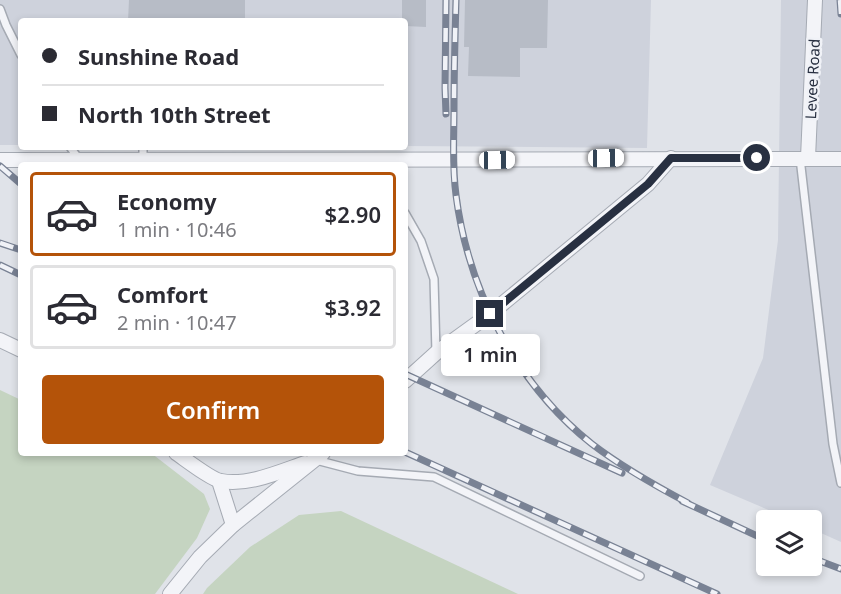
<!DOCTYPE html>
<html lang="en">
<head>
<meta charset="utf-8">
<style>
	:root { --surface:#fff; --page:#f2f2f3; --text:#2b2b33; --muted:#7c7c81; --line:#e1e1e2; --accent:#b45309 }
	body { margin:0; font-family:"Noto Sans",sans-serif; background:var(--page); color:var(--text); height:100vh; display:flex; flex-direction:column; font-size:22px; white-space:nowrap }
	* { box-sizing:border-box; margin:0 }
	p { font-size:20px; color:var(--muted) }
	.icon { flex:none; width:33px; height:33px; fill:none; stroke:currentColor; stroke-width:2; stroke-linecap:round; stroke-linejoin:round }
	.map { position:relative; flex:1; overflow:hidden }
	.details { position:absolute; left:18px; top:162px; width:390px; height:294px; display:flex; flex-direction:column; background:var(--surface); border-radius:6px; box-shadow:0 3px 9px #0003 }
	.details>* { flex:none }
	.top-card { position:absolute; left:18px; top:18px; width:390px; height:132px; border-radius:6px; box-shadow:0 3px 9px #0003; display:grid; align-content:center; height:132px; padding:0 24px; background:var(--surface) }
	.controls { position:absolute; left:756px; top:510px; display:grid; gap:12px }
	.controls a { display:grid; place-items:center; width:66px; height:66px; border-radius:6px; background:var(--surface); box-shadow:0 3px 9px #0003; font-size:30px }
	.end { position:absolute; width:27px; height:27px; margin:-14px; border:8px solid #283041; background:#fff; box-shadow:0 0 0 3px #fff }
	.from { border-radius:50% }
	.bubble { position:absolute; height:42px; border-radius:6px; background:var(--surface); box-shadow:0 3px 9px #0003; font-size:20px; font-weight:600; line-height:42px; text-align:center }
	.car { position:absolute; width:18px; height:36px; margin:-18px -9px; border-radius:8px; box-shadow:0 0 4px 2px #0007; background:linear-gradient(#fff 24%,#345 0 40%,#fff 0 76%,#345 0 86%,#fff 0) }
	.top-card b { display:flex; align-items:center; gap:21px; height:57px; font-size:22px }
	.top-card b+b { border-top:2px solid var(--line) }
	.top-card i { width:15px; height:15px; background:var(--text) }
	ul { padding:10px 0 0; list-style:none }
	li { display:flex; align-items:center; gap:18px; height:84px; margin:0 12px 9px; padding:0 12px; border:3px solid var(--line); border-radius:6px }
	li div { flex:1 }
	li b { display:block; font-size:22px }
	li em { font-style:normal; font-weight:600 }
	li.current { border-color:var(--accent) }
	li>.icon { width:54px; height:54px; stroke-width:1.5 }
	.action { display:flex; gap:12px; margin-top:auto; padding:12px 24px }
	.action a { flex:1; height:69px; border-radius:6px; background:var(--accent); color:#fff; font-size:24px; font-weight:600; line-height:69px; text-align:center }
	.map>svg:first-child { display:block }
</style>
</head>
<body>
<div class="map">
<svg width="841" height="594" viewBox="0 0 841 594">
	<rect width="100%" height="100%" fill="#e0e3e9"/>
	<!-- built -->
	<g fill="#ced2dc">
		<polygon points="0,0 651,0 647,148 405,146 405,21 21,21 21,145 0,145"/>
		<polygon points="781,0 841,0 841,542 812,529 812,520 792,520 710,485 763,358 778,240"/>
	</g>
	<!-- green -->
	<g fill="#c5d4c1">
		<polygon points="0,390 21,400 21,453 151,453 204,494 210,509 197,538 155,594 0,594"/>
		<polygon points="341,511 518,594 203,594 207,588 250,547 299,515"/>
	</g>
	<!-- building -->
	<g fill="#b7bcc6">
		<polygon points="129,0 245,0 245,21 128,21"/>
		<polygon points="402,0 426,0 426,27 405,26 405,21 402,21"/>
		<polygon points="465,0 548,0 547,48 520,48 520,77 468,76 469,47 464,47"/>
	</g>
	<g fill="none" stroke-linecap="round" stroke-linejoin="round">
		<!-- service casing -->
		<g stroke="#a5aab3" stroke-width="10">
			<g id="service">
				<polyline points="0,9 6,25 21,55"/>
				<polyline points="70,147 79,159"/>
				<polyline points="143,147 143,159"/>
				<polyline points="800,158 833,444 841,483"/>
				<polyline points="405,213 421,241 434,279 436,353"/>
				<polyline points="316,460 358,471 434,477 640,576"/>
			</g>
		</g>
		<!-- minor casing -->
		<g stroke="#a5aab3" stroke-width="16">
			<g id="minor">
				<polyline points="808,158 815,0"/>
				<polyline points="0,160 841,159"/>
				<polyline points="0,340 21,350"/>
				<polyline points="405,381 436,353 490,314 648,184 671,158"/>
				<path d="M 176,453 C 185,459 212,480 221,481 C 248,486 279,472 305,463"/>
				<polyline points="219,481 233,525"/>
				<polyline points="170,594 200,557 233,525 323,453"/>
			</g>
		</g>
		<!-- service -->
		<use href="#service" stroke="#f3f4f8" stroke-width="7"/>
		<!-- minor -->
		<use href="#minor" stroke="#f3f4f8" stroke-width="14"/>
		<!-- rail casing -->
		<g stroke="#798294" stroke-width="7">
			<g id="rail">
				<polyline points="446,0 445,88 446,114"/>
				<path d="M 456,0 C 455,36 454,73 454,109 C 454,138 452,166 456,195 C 468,290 516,384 592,444 C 622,467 654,485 688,503"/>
				<polyline points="840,0 841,14"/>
				<polyline points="0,166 21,184"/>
				<polyline points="0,243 21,250"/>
				<polyline points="0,265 21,275"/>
				<polyline points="405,374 622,473"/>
				<polyline points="405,452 717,594"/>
				<polyline points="682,501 766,540"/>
				<polyline points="812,558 841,569"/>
			</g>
		</g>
		<!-- rail -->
		<use href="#rail" stroke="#f0f2f7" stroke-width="4.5" stroke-dasharray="14" stroke-linecap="butt"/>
	</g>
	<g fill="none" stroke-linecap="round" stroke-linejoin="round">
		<!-- route -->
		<polyline stroke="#283041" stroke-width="8" points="490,314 648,184 671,158 757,158"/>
	</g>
	<g text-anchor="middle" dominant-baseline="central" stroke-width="5" stroke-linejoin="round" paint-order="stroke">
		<!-- street labels -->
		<g font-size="15" fill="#283041" stroke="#f0f2f7">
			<text transform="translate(812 79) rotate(-87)">Levee Road</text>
		</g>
	</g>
</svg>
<div class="controls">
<a><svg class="icon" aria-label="layers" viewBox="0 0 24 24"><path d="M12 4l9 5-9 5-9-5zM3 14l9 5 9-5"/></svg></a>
</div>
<i class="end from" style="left:757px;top:158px"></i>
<i class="end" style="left:490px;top:314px"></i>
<div class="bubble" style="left:441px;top:334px;width:99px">1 min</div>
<i class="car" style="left:606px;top:158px;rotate:89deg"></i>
<i class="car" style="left:497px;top:160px;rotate:89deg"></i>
<div class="top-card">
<b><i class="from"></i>Sunshine Road</b>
<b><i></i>North 10th Street</b>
</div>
<section class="details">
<ul>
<li class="current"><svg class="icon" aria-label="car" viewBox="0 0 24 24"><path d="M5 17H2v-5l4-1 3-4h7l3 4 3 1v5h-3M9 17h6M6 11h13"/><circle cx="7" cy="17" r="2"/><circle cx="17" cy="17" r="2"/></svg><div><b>Economy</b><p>1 min · 10:46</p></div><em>$2.90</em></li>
<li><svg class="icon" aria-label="car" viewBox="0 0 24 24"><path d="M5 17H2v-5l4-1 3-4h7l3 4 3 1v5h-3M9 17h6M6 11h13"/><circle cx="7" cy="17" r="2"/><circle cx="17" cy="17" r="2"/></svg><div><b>Comfort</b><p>2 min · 10:47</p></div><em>$3.92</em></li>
</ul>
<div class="action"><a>Confirm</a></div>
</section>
</div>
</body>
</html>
